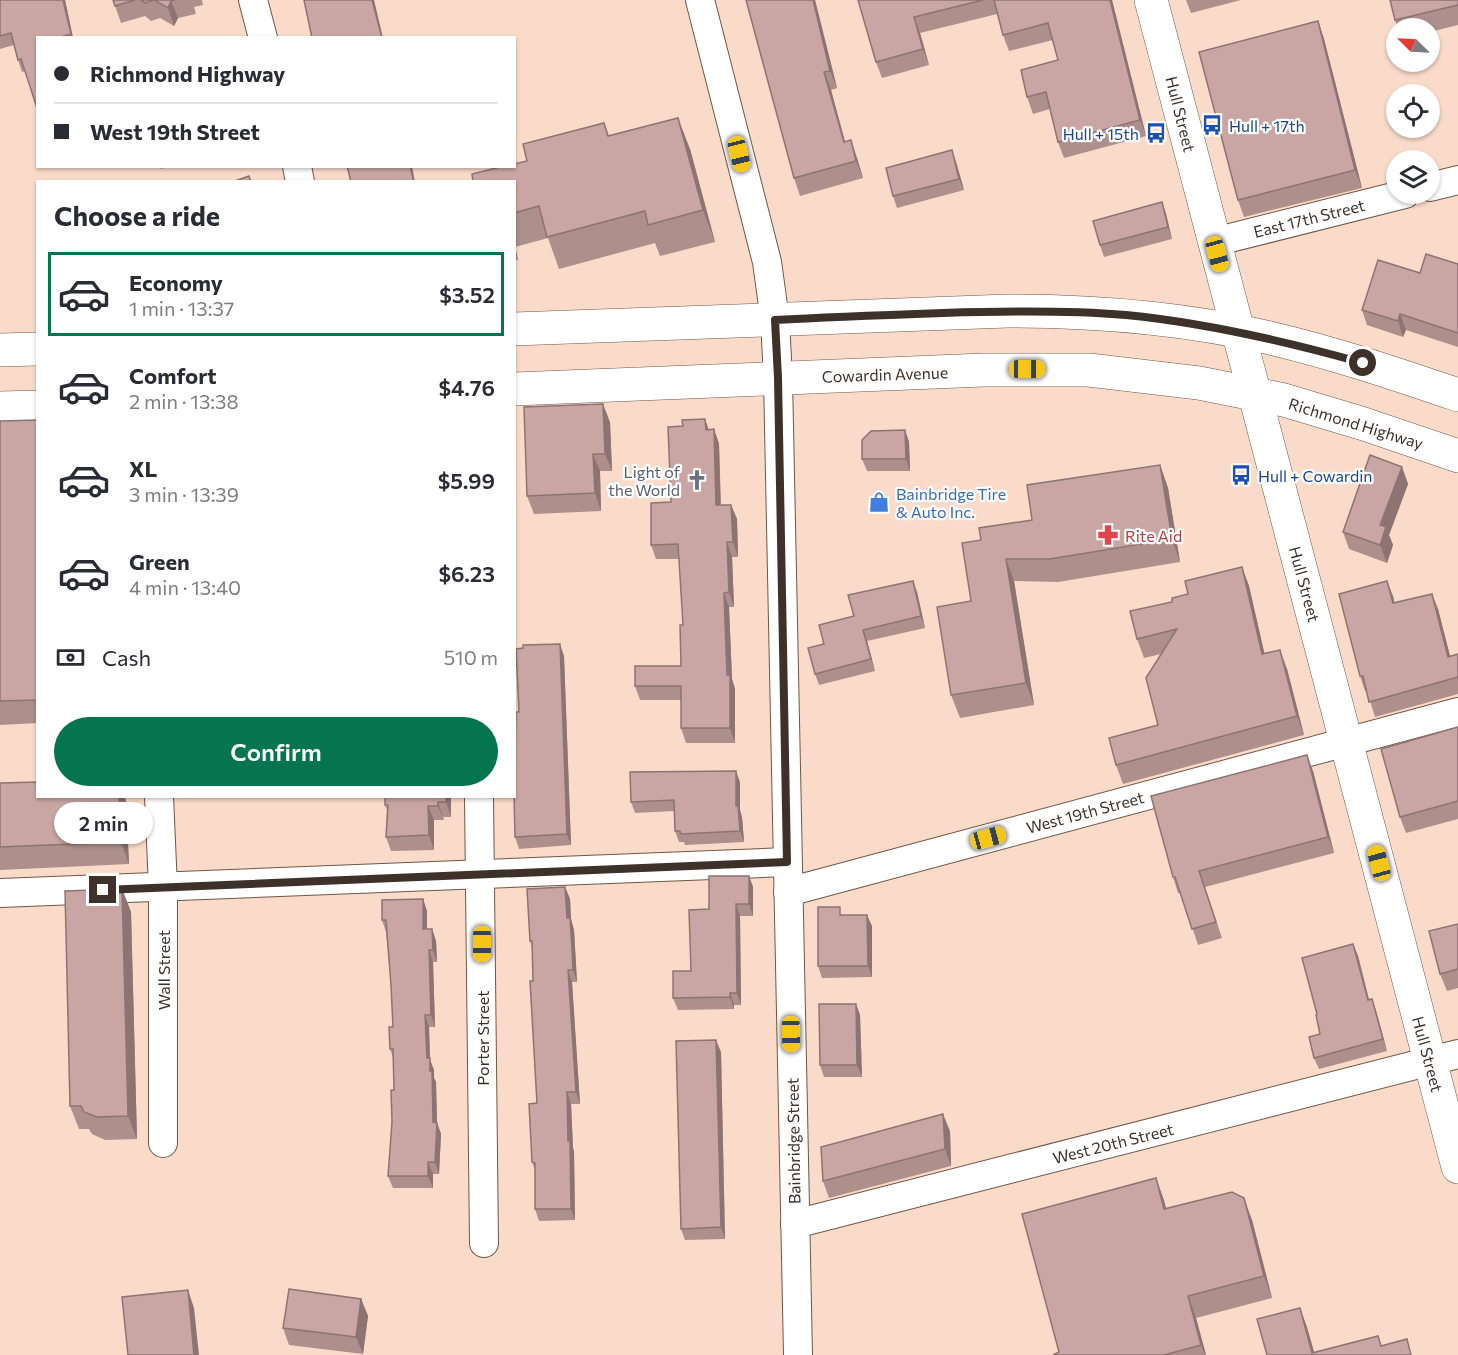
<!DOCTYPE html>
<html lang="en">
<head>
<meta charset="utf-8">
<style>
	:root { --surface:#fff; --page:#f7f7f7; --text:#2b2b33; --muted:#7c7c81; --line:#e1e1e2; --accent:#04754f }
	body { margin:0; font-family:Commissioner,sans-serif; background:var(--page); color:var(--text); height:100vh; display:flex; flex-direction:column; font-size:22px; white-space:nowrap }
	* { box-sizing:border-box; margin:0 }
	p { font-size:20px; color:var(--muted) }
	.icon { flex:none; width:33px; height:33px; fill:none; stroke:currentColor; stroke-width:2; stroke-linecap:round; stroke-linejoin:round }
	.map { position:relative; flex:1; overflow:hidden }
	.panel { position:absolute; left:36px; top:180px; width:480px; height:618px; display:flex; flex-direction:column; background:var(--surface); border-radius:0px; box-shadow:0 2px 4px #0004 }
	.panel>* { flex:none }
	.hud { position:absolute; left:36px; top:36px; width:480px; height:132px; border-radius:0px; box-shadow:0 2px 4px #0004; display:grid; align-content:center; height:132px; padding:0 18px; background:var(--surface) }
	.needle { width:39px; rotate:294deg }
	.controls { position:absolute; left:1386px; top:18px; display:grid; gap:12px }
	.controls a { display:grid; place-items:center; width:54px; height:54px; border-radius:50%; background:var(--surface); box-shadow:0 2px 4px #0004; font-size:30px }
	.end { position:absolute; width:27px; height:27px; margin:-14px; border:8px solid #3d312a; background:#fff; box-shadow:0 0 0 3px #fff }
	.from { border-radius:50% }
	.bubble { position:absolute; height:42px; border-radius:21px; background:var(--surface); box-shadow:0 2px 4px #0004; font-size:20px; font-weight:600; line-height:42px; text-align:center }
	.car { position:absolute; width:18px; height:36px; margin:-18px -9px; border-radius:8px; box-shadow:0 0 4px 2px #0007; background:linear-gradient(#f5c518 24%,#345 0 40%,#f5c518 0 76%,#345 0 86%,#f5c518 0) }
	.hud b { display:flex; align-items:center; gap:21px; height:57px; font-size:22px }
	.hud b+b { border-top:2px solid var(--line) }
	.hud i { width:15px; height:15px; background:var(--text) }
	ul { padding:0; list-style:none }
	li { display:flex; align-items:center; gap:18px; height:84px; margin:0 12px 9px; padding:0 6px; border:3px solid transparent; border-radius:0px }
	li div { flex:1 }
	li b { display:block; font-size:22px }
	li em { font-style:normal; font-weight:600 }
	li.on { border-color:var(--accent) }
	li>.icon { width:54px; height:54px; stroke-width:1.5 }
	h2 { padding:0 18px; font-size:27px; line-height:72px }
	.pay { display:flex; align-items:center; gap:15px; height:66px; padding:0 18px; font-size:22px }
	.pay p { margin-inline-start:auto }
	.cta { display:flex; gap:12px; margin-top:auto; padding:12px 18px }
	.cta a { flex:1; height:69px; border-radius:36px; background:var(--accent); color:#fff; font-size:24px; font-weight:600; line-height:69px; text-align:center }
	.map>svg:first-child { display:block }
</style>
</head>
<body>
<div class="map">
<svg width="1458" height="1355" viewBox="0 0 1458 1355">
	<rect width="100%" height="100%" fill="#fadbca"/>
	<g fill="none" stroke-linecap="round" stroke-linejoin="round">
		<!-- minor casing -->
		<g stroke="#705647" stroke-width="30">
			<g id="minor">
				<polyline points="253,0 263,38"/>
				<polyline points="700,0 767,262 775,320 778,378 798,1355"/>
				<polyline points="297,166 300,182"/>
				<polyline points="1430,187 1458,180"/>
				<polyline points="1214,242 1405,194"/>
				<polyline points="159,796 163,888 163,1143"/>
				<polyline points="479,796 484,1243"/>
				<polyline points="788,892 1458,712"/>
				<polyline points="0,893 787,862"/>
				<polyline points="795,1224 1458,1054"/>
			</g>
		</g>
		<!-- major casing -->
		<g stroke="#705647" stroke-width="34">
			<g id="major">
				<polyline points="1151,0 1458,1167"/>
				<path d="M 514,329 L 1008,311 C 1096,311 1184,318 1270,338 C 1334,353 1396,374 1458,395"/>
				<polyline points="0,350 38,349"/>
				<polyline points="514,389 984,370 1089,370 1199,383 1284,400 1364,424 1458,456"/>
				<polyline points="0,408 38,407"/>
			</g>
		</g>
		<!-- minor -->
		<use href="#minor" stroke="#fff" stroke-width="28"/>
		<!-- major -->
		<use href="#major" stroke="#fff" stroke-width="33"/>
	</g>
	<!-- wall -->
	<g fill="#ad8f8c">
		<polygon points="0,0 65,0 73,38 38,38 38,112 25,71 22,72 18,60 14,45 0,49"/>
		<polygon points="113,0 202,0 203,5 194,7 196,14 178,18 174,26 160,18 151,21 145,16 121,23"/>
		<polygon points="815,0 837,88 831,90 845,142 857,158 863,178 800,196 794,178"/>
		<polygon points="858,0 1112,0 1146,136 1064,158 1058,142 1050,109 1033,114 1027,97 1058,60 1053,40 1009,51 1003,35 997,14 920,33 929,65 882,78 876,62"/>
		<polygon points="1186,0 1241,0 1191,13"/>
		<polygon points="1458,0 1458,25 1430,32 1430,28 1398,28 1395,20"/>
		<polygon points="1318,21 1324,39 1362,188 1244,217 1238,200"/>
		<polygon points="604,123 609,136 690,149 715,242 660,256 655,243 559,269 548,238 515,247 518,260 514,261 514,182 527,161"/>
		<polygon points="956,162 964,190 897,208 893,196"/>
		<polygon points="160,166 170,166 161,169"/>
		<polygon points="1162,202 1166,214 1172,239 1104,257 1100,245"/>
		<polygon points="1458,264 1458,347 1406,330 1403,337 1367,325 1362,310 1420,273"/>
		<polygon points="38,420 38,723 0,725 0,421"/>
		<polygon points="610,422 612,471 600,471 601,511 534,514 527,496"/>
		<polygon points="714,429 719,444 721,505 731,505 737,519 738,557 732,557 734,607 729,607 732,679 735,689 735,743 686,743 681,728 681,700 640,700 635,686 681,666 683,625 679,559 656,559 651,545 671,502 709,430"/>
		<polygon points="905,430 909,442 910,471 867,471 862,459"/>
		<polygon points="1160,465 1168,488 1180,562 1058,582 1014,581 1034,705 960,718 951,695 971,601 981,540 1032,520"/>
		<polygon points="1402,467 1408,484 1389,535 1393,545 1387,563 1349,549 1343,532"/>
		<polygon points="1242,567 1249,586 1264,653 1287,669 1304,735 1123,784 1116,765 1158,725 1161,654 1144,658 1137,639 1172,602"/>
		<polygon points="917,592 925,628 867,641 875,671 819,685 815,674 824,644 854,616"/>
		<polygon points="1393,596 1394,603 1438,609 1450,656 1458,654 1458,694 1375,717 1367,691 1365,691 1360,676"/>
		<polygon points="564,656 571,845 519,849 515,837 515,747 519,712"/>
		<polygon points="1458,727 1458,819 1406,833 1400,817"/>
		<polygon points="1313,771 1334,853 1205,887 1222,938 1198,945 1181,893 1178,893 1173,877"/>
		<polygon points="740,782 740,810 742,817 744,842 685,845 684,842 679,842 675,831 674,811 635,813 631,802"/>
		<polygon points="0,783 126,801 129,864 0,870"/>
		<polygon points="451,796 451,817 443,817 444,820 434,820 434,850 391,851 386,837 387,810 385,805"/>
		<polygon points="749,876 753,887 753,916 740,916 741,1005 734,1005 734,1009 678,1010 673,998 691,971 709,909"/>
		<polygon points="565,887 570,899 571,919 574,930 577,982 572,982 580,1104 571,1104 573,1148 574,1152 575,1220 539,1221 535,1209 535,1170 532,1162 537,1103 532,948 530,941"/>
		<polygon points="122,889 131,912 137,1139 105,1140 92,1134 89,1129 79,1129 70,1106"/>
		<polygon points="423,899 427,911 427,929 432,929 436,941 437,962 433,962 435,1027 429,1027 430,1060 434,1070 434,1078 436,1082 437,1123 441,1134 439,1174 433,1174 433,1188 393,1188 388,1176 394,1090 394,1060 390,1049 393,1027 391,985 386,932 382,920"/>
		<polygon points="843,915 872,926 872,977 822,978 818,966"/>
		<polygon points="1458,924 1458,988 1447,991 1440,974"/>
		<polygon points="1353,944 1358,956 1369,1000 1372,999 1376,1011 1387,1051 1319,1069 1314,1058 1320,1034 1317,1014"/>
		<polygon points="856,1004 860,1015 862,1077 824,1077 820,1065"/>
		<polygon points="721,1052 725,1239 685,1240 681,1229"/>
		<polygon points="950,1131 951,1166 829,1198 823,1181"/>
		<polygon points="1156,1178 1166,1209 1252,1220 1272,1298 1196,1318 1206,1355 1053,1355 1059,1352"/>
		<polygon points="361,1299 368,1316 363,1354 289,1345 283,1328"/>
	</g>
	<!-- shaded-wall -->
	<g fill="#8d7472">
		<polygon points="63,0 65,0 73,38 72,38 71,34"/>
		<polygon points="372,0 374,0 383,38 382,38"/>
		<polygon points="813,0 815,0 837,88 830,71"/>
		<polygon points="1110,0 1112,0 1146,136 1140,120"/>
		<polygon points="171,1 178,18 174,26 168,8"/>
		<polygon points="914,17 920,33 929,65 923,49"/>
		<polygon points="1318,21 1324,39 1362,188 1355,170"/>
		<polygon points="824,72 831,90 850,160 844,142"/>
		<polygon points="678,118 690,149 715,242 703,210"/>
		<polygon points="851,140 857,158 863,178 856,161"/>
		<polygon points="952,150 956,162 964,190 959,179"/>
		<polygon points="410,166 412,166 415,182 414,182"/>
		<polygon points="1162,202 1166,214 1172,239 1168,227"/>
		<polygon points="514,245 515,247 518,260 514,251"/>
		<polygon points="1400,314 1406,330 1403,337 1398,321"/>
		<polygon points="603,404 610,422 612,471 605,454"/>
		<polygon points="705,419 710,433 706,430"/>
		<polygon points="714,429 719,444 721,520 716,505"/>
		<polygon points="905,430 909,442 910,471 906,459"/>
		<polygon points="593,454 600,471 601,511 595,493"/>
		<polygon points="1160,465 1168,488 1180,562 1172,539"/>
		<polygon points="1402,467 1408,484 1389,535 1393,545 1387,563 1380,545 1380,525"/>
		<polygon points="731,505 737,519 738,557 733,542"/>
		<polygon points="727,542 732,557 734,607 729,592"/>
		<polygon points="1006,559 1014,581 1034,705 1026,683"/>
		<polygon points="1242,567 1249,586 1269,673 1262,654"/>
		<polygon points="913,581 917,592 925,628 921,616"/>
		<polygon points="1387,581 1393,596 1398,618 1393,603"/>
		<polygon points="724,593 729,607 732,679 735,689 735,743 730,728"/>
		<polygon points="1432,594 1438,609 1454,672 1448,657"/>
		<polygon points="863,630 867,641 875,671 871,659"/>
		<polygon points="560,644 564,656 571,845 567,834"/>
		<polygon points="1280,650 1287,669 1304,735 1297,716"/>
		<polygon points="1307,755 1313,771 1334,853 1328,837"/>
		<polygon points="736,771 740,782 740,810 742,817 744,842 740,831 736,806"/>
		<polygon points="119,796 125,796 126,801 129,864 121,842"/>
		<polygon points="446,796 451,796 451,817 446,802"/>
		<polygon points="438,802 444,820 438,806"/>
		<polygon points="428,806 434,820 434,850 429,835"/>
		<polygon points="749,876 753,887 753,916 749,904"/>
		<polygon points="565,887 570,899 571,919 574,930 577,982 573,970 567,918"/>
		<polygon points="122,889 131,912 137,1139 128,1116"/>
		<polygon points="423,899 427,911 427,941 423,929"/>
		<polygon points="736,904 740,916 741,1005 737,993"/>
		<polygon points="867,915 872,926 872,977 868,966"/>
		<polygon points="432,929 436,941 437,962 433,950"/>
		<polygon points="1353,944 1358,956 1372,1012 1368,1000"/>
		<polygon points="429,950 433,962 435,1027 431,1015"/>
		<polygon points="568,970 572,982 580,1104 576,1092"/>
		<polygon points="730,993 734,1005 734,1009 730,997"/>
		<polygon points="1372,999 1376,1011 1387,1051 1383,1039"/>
		<polygon points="856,1004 860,1015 862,1077 857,1065"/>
		<polygon points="425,1015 429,1027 430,1060 434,1070 434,1078 436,1082 437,1124 437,1123 441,1134 439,1174 435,1162 433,1122 427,1058"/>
		<polygon points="716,1040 721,1052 725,1239 721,1227"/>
		<polygon points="567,1092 571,1104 573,1148 574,1152 575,1220 571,1209"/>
		<polygon points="943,1114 950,1131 951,1166 945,1149"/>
		<polygon points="428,1162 433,1174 433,1188 428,1176"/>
		<polygon points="1156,1178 1164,1200 1172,1231 1164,1209"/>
		<polygon points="1244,1198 1252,1220 1272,1298 1264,1276"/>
		<polygon points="188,1290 194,1308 199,1355 194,1355"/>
		<polygon points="1188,1296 1196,1318 1206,1355 1205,1355 1201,1345"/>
		<polygon points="361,1299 368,1316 363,1354 356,1337"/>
		<polygon points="1300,1308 1307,1327 1315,1355 1313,1355"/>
	</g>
	<!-- building -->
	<g fill="#c9a6a3" stroke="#8d7472" stroke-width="1.5">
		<polygon points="0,0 63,0 71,34 57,38 38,38 38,111 21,59 18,60 11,33 0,36"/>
		<polygon points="113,0 135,0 115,6"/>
		<polygon points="141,0 175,0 171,1 168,8 154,0 145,3"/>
		<polygon points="304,0 372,0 382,38 312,38"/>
		<polygon points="746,0 813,0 830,71 824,72 844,142 851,140 856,161 794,178"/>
		<polygon points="858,0 983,0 914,17 923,49 876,62"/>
		<polygon points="994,0 1110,0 1140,120 1058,142 1046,92 1027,97 1021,70 1058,60 1048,23 1003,35"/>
		<polygon points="1390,0 1458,0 1458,5 1395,20"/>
		<polygon points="1318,21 1355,170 1238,200 1199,52"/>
		<polygon points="678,118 703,210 648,225 645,211 547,237 539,206 514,213 514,182 473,182 472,174 504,166 514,166 514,164 527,161 523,144 604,123 608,136"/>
		<polygon points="952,150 959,179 893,196 886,168"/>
		<polygon points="347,166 410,166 414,182 351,182"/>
		<polygon points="249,176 251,182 232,182"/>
		<polygon points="1162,202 1168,227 1100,245 1093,221"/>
		<polygon points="1426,254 1458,264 1458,333 1400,314 1398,321 1362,310 1378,260 1420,273"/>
		<polygon points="603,404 605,454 593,454 595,493 527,496 524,407"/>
		<polygon points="705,419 706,430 714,429 716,505 731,505 733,542 727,542 729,592 724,593 727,675 730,675 730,728 681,728 681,686 635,686 635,666 681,666 680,625 683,625 678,544 651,545 651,503 671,502 668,427 683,426 682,420"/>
		<polygon points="38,420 38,700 0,701 0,421"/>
		<polygon points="905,430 906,459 862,459 862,440 871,431"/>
		<polygon points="1370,455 1402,467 1380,525 1386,527 1380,545 1343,532"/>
		<polygon points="1160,465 1172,539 1050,559 1006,559 1026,683 951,695 937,607 971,601 962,543 981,540 979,528 1032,520 1027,485"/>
		<polygon points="1242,567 1262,654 1280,650 1297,716 1116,765 1109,738 1158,725 1146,678 1177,629 1137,639 1130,611 1172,602 1172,598 1188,594 1185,581"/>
		<polygon points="913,581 921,616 863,630 871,659 815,674 808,648 824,644 819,625 854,616 848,595"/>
		<polygon points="1387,581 1393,603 1432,594 1448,657 1458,654 1458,677 1369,702 1363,676 1360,676 1339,594"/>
		<polygon points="560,644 567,834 515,837 514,796 516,712 519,712 516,649 523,648 523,645"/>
		<polygon points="1458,727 1458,801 1400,817 1381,749"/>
		<polygon points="1307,755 1328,837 1199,871 1216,922 1192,929 1175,877 1173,877 1151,796"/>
		<polygon points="736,771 736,806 738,806 740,831 681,834 680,831 675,831 674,800 631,802 630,772"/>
		<polygon points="38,782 38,796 119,796 121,842 0,847 0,783"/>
		<polygon points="385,796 446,796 446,802 438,802 438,806 428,806 429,835 386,837 388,805 385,805"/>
		<polygon points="709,876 749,876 749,904 736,904 737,993 730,993 730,997 673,998 673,971 691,971 689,910 709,909"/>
		<polygon points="565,887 567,918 570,918 572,949 573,970 568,970 576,1092 567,1092 568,1141 570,1141 571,1209 535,1209 535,1163 532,1162 529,1104 537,1103 530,981 533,981 532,941 530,941 527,889"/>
		<polygon points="122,889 128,1116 97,1117 84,1112 81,1106 70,1106 65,891"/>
		<polygon points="423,899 423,929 432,929 433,950 429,950 431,1015 425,1015 427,1058 430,1058 430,1071 432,1071 433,1122 437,1123 435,1162 428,1162 428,1176 388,1176 392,1122 391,1090 394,1090 393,1049 390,1049 389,1027 393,1027 391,985 386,920 382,920 382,900"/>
		<polygon points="818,907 840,907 840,915 867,915 868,966 818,966"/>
		<polygon points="1458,924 1458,969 1440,974 1429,931"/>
		<polygon points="1353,944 1368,1000 1372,999 1383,1039 1314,1058 1309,1037 1320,1034 1316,1015 1317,1014 1302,958"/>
		<polygon points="819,1004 856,1004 857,1065 820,1065"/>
		<polygon points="716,1040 721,1227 681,1229 676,1041"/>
		<polygon points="943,1114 945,1149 823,1181 821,1147"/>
		<polygon points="1156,1178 1164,1209 1232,1192 1244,1198 1264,1276 1188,1296 1201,1345 1164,1355 1053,1355 1059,1352 1022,1214"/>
		<polygon points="289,1289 361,1299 356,1337 283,1328"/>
		<polygon points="188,1290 194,1355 128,1355 122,1297"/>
		<polygon points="1300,1308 1312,1353 1378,1336 1381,1346 1407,1339 1411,1355 1267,1355 1257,1319"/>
	</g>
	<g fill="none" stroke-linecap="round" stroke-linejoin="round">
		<!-- route -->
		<path stroke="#3d312a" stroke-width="8" d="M 103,890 L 787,862 L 778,378 L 775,320 C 831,317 887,315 943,313 C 1004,311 1065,310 1126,315 C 1207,323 1285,341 1363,363"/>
	</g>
	<!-- icons -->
	<defs>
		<g id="bus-bare" transform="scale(1.62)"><path d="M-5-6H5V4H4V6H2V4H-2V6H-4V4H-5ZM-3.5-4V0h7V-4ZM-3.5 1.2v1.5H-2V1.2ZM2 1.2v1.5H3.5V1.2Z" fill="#1a4fb4" stroke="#fff" stroke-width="2.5" paint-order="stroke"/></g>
		<g id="church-bare" transform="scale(1.62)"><path d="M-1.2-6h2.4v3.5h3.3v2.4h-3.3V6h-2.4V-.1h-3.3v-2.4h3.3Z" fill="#6b7280" stroke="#fff" stroke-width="2.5" paint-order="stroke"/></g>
		<g id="shop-bare" transform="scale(1.62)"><path d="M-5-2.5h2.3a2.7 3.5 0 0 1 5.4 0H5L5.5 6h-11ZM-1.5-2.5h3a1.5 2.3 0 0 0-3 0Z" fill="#3f7fe0" stroke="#fff" stroke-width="2.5" paint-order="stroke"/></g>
		<g id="pharmacy-bare" transform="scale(1.62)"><path d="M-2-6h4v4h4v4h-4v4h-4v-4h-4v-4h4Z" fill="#e0444e" stroke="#fff" stroke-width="2.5" paint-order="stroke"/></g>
	</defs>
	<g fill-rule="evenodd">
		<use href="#bus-bare" x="1212" y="125"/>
		<use href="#bus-bare" x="1156" y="133"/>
		<use href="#bus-bare" x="1241" y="475"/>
		<use href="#church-bare" x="697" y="480"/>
		<use href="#shop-bare" x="879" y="502"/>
		<use href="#pharmacy-bare" x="1108" y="535"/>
	</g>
	<g text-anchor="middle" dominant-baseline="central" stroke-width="4.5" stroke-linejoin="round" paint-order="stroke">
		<!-- street labels -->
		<g font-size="16" fill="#3d312a" stroke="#fff">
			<text transform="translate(1181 114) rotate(76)">Hull Street</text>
			<text transform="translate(1309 218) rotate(-14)">East 17th Street</text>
			<text transform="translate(885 374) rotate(-2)">Cowardin Avenue</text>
			<text transform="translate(1356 423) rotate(17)">Richmond Highway</text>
			<text transform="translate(1305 584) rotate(75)">Hull Street</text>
			<text transform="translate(1085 812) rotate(-15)">West 19th Street</text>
			<text transform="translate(163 970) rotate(-90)">Wall Street</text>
			<text transform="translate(482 1038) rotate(-90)">Porter Street</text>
			<text transform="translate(1428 1054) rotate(75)">Hull Street</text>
			<text transform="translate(793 1141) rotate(-91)">Bainbridge Street</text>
			<text transform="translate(1113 1143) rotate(-14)">West 20th Street</text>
		</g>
		<!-- transit labels -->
		<g font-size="16" fill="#164399" stroke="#fff" text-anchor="start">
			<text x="1229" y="125">Hull + 17th</text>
			<text x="1139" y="133" text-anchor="end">Hull + 15th</text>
			<text x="1258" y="475">Hull + Cowardin</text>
		</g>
		<!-- worship labels -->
		<g font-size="16" fill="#5b616d" stroke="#fff" text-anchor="end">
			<text x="680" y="471">Light of<tspan x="680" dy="18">the World</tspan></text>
		</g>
		<!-- shop labels -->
		<g font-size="16" fill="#366cbe" stroke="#fff" text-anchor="start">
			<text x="896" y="493">Bainbridge Tire<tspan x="896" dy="18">&amp; Auto Inc.</tspan></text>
		</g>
		<!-- health labels -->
		<g font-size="16" fill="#be3a42" stroke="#fff" text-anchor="start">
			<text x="1125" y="535">Rite Aid</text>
		</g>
	</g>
</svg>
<div class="controls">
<a><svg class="needle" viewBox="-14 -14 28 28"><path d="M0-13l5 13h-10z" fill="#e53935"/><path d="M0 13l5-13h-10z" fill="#7c7c81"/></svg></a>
<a><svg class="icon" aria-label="locate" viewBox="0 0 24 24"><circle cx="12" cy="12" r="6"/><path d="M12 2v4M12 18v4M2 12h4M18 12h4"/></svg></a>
<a><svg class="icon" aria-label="layers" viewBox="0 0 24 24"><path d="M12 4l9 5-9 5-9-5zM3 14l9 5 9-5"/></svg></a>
</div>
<i class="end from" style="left:1363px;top:363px"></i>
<i class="end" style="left:103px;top:890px"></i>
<div class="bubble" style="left:54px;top:802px;width:99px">2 min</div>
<i class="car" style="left:739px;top:154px;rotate:166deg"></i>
<i class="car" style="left:1217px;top:254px;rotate:165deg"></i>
<i class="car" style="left:1027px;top:369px;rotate:90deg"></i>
<i class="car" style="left:988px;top:838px;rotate:75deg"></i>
<i class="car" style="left:1379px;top:863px;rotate:345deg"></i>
<i class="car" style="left:482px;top:944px;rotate:180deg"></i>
<i class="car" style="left:791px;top:1034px;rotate:179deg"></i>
<div class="hud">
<b><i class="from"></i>Richmond Highway</b>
<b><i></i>West 19th Street</b>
</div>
<section class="panel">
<h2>Choose a ride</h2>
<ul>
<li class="on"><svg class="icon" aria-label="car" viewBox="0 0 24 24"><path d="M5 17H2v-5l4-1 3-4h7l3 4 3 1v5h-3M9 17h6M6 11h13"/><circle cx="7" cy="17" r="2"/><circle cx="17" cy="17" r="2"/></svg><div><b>Economy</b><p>1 min · 13:37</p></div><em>$3.52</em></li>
<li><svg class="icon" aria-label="car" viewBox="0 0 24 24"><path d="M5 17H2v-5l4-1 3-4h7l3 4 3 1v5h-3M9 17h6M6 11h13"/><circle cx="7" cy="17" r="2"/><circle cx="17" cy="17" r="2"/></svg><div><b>Comfort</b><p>2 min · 13:38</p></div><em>$4.76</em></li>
<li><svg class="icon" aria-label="car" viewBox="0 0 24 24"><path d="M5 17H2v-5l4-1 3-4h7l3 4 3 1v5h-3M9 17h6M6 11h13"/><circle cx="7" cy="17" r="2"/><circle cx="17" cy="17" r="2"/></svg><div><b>XL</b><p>3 min · 13:39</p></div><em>$5.99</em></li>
<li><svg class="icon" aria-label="car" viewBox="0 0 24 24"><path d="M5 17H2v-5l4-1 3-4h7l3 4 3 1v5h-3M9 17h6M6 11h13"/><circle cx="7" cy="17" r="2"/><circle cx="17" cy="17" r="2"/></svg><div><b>Green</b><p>4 min · 13:40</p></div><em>$6.23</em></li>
</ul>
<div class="pay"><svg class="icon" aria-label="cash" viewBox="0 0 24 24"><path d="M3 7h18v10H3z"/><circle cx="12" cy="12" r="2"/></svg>Cash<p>510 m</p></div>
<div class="cta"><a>Confirm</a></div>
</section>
</div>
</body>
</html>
